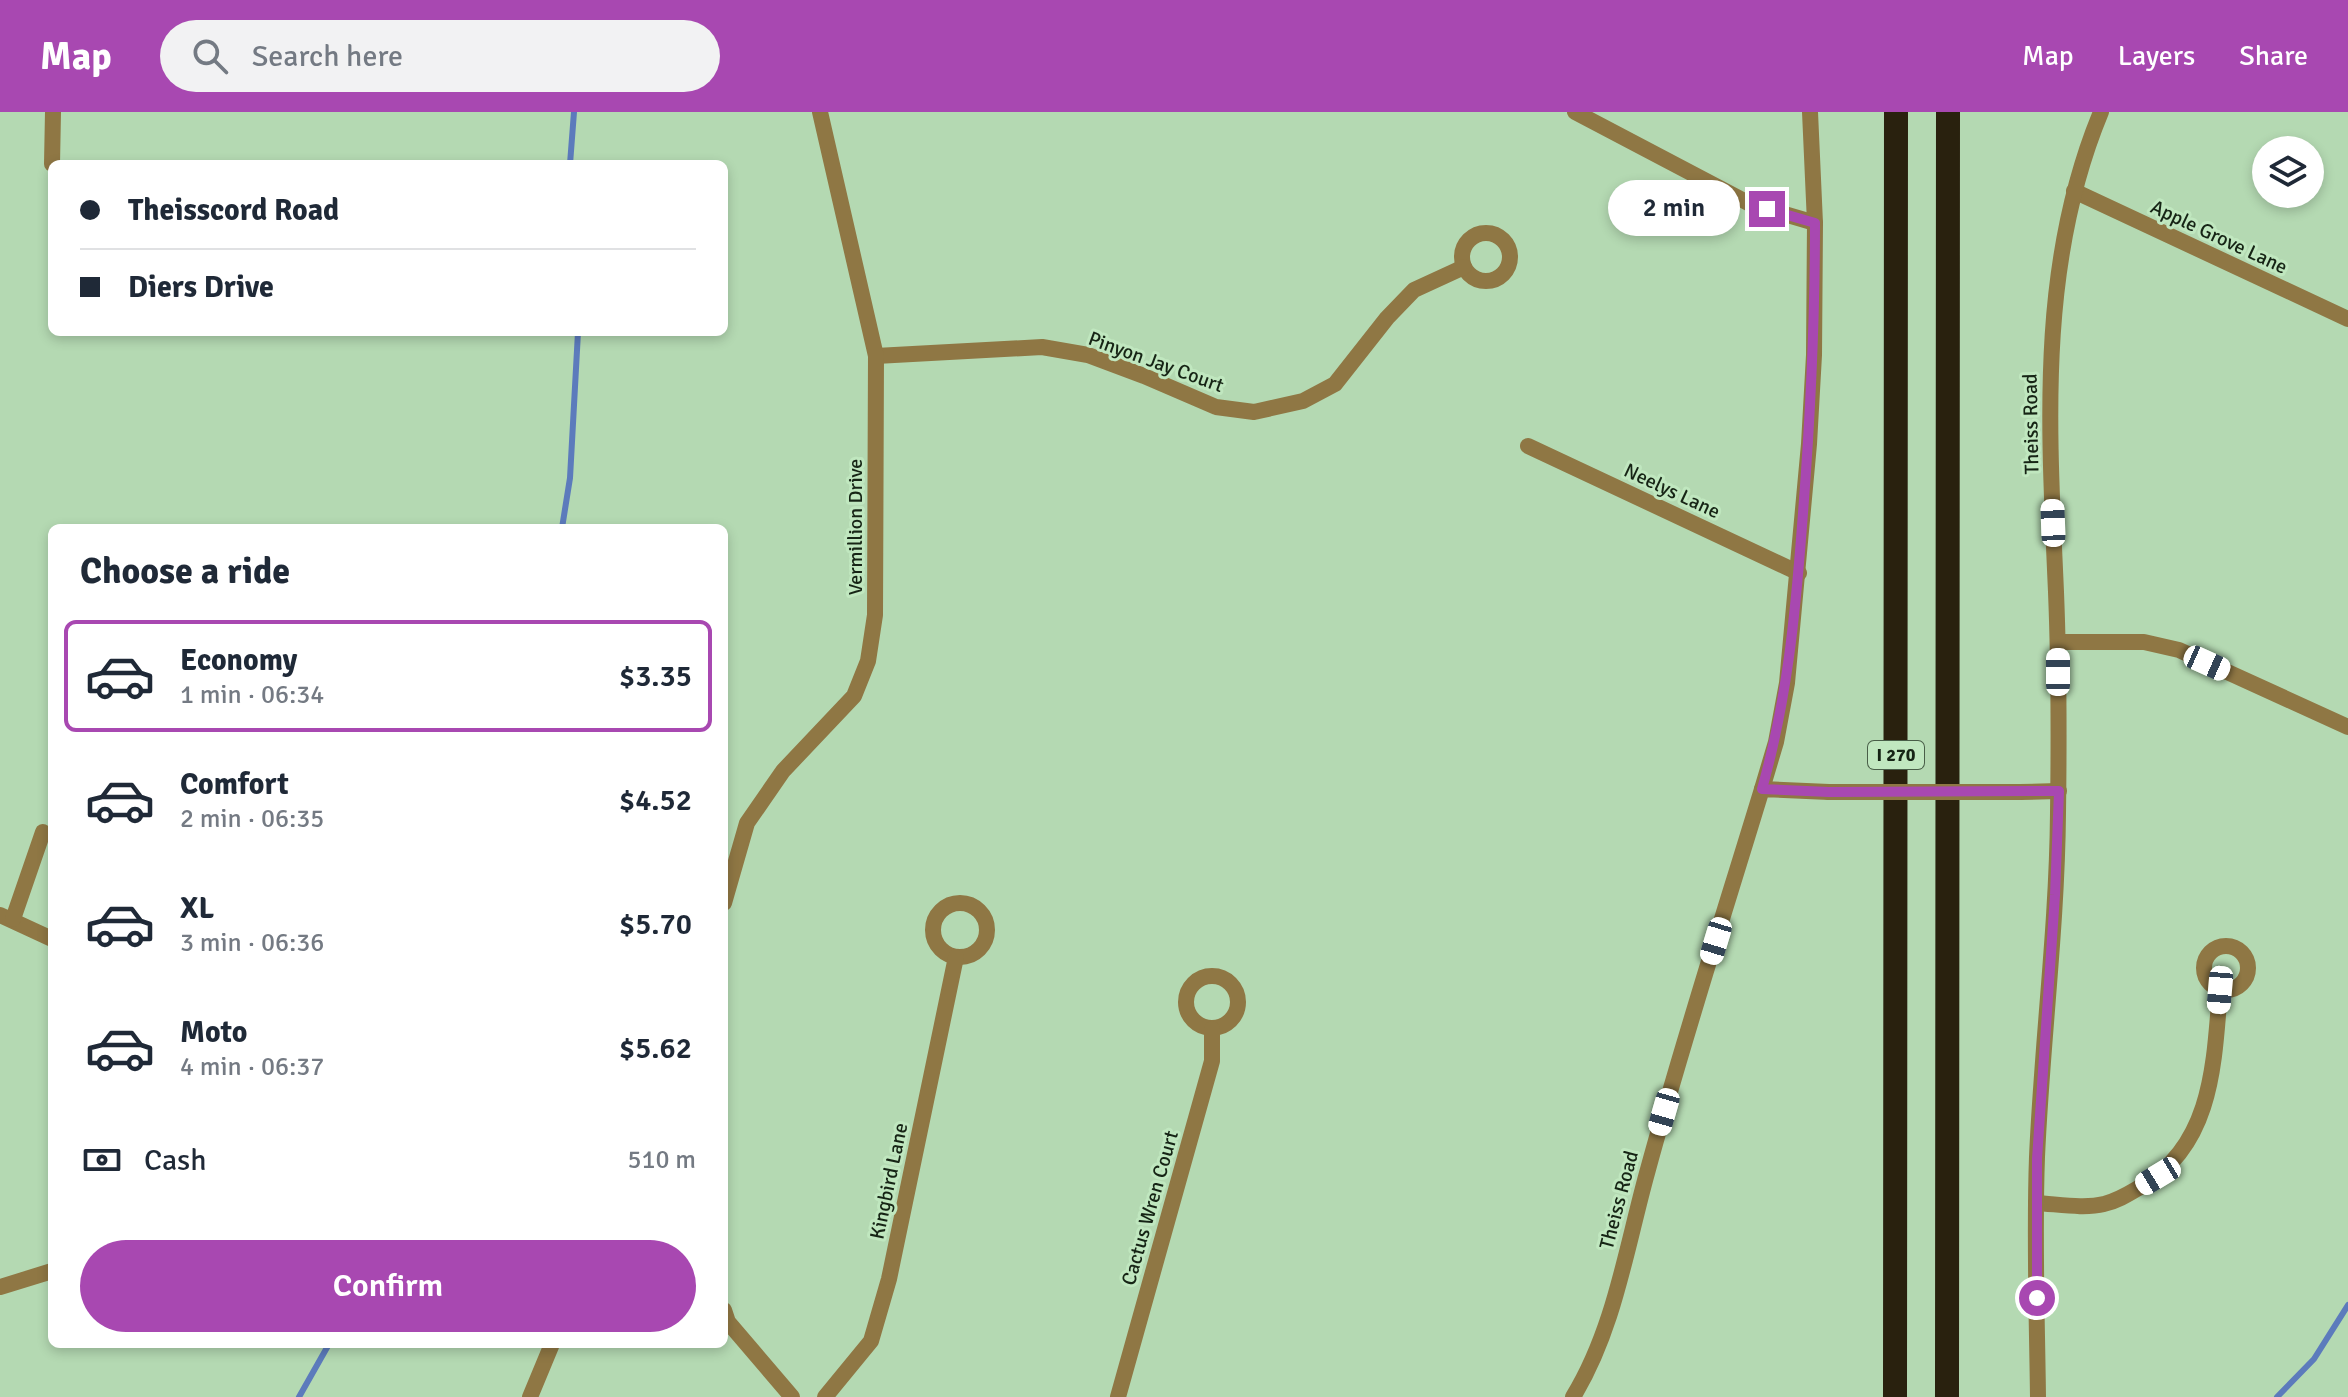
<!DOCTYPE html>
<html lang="en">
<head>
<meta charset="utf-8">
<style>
	:root { --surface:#fff; --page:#f2f2f3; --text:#1f2937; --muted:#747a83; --line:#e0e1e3; --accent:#a848b1 }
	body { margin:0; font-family:Signika,sans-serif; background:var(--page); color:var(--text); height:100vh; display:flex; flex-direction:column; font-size:30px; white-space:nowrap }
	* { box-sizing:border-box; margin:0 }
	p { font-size:26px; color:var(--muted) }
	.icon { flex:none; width:44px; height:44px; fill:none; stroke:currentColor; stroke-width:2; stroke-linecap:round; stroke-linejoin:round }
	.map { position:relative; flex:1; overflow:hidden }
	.drawer { position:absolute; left:48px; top:412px; width:680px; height:824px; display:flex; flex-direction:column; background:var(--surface); border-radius:12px; box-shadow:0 4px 12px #0003 }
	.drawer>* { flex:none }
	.top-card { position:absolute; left:48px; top:48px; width:680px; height:176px; border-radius:12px; box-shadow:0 4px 12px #0003; display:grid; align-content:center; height:176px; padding:0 32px; background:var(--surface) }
	.fabs { position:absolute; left:2252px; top:24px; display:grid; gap:16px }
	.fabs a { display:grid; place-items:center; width:72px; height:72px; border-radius:50%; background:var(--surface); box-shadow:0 4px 12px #0003; font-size:40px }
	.end { position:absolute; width:36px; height:36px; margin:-18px; border:10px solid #a848b1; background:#fff; box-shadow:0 0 0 4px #fff }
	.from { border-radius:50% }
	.bubble { position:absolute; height:56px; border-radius:28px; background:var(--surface); box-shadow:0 4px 12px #0003; font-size:26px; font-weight:600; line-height:56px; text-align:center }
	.car { position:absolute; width:24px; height:48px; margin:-24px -12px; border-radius:10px; box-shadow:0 0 6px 2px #0007; background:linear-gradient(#fff 24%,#345 0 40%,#fff 0 76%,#345 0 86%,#fff 0) }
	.top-card b { display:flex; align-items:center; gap:28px; height:76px; font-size:30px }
	.top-card b+b { border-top:2px solid var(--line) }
	.top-card i { width:20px; height:20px; background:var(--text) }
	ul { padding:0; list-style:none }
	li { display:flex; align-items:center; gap:24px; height:112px; margin:0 16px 12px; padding:0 16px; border:4px solid transparent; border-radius:12px }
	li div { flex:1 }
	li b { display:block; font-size:30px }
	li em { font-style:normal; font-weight:600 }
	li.on { border-color:var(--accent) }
	li>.icon { width:72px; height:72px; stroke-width:1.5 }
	h2 { padding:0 32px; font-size:36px; line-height:96px }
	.pay { display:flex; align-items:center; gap:20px; height:88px; padding:0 32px; font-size:30px }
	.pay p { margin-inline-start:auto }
	.action { display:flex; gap:16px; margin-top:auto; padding:16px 32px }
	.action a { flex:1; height:92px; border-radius:48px; background:var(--accent); color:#fff; font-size:32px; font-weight:600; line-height:92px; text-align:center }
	header { display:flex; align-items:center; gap:48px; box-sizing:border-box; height:112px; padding:0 40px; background:var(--accent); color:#fff }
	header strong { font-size:38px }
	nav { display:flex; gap:44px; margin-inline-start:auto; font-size:28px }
	.search { width:560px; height:72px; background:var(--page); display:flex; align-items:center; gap:20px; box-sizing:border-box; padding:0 28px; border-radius:44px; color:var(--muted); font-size:30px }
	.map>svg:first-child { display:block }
</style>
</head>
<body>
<header>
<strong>Map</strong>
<div class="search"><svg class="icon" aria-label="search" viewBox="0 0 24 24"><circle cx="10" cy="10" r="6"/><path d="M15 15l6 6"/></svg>Search here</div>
<nav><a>Map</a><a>Layers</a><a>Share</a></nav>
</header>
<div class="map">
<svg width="2348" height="1285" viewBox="0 0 2348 1285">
	<rect width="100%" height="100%" fill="#b4d9b2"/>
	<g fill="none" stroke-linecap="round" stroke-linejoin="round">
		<!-- stream -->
		<g stroke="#5c7bbc" stroke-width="6">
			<polyline points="570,52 574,0"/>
			<polyline points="562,416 570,366 578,220"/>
			<polyline points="299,1285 329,1232"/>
			<polyline points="2277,1285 2314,1247 2348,1193"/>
		</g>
		<!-- minor -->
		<g stroke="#8f7744" stroke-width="16">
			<polyline points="1575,0 1750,92 1815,111"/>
			<polyline points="52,52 53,0"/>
			<polyline points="2074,79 2348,207"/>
			<circle cx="1486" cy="145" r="24"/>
			<polyline points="876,244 1042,235 1088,243 1144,264 1216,295 1254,300 1303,289 1335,272 1387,206 1414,178 1464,155"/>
			<polyline points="1528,334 1799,461"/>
			<polyline points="2058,530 2144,530 2179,538 2348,615"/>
			<polyline points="1762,677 1776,630 1787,571 1809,332 1814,243 1815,111 1810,0"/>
			<polyline points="724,791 747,711 783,659 854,584 868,549 875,503 876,244 820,0"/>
			<circle cx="960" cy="818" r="27"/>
			<polyline points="0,803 52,827"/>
			<polyline points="13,807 43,720"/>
			<circle cx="2226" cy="856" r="22"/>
			<circle cx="1212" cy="890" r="26"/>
			<path d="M 2036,1091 C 2057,1092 2084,1097 2104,1092 C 2118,1089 2130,1081 2142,1074 C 2213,1032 2214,951 2220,878"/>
			<polyline points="0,1175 52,1159"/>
			<polyline points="724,1198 728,1210 792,1285"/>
			<polyline points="530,1285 552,1232"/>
			<polyline points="825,1285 871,1229 889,1167 956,845"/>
			<polyline points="1118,1285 1212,949 1212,917"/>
		</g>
		<!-- tertiary -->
		<g stroke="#8f7744" stroke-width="16">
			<polyline points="2020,680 2059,679"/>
			<path d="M 1573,1285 C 1614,1218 1626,1137 1647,1061 C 1682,932 1723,805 1762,677 L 1829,680"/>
			<path d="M 2038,1285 C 2037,1205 2034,1125 2037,1045 C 2042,930 2057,816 2058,701 C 2059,628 2059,554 2056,480 C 2049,318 2037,154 2101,0"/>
		</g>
		<!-- motorway -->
		<g stroke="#29210e" stroke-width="24">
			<polyline points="1895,1285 1896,0"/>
			<polyline points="1947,1285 1948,0"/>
		</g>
		<!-- tertiary-bridge -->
		<polyline stroke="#8f7744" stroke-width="16" points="1829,680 2020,680"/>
	</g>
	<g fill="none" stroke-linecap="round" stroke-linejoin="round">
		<!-- route -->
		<path stroke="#a848b1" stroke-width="10" d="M 1767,97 L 1815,111 C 1815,212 1810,313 1802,414 C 1795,506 1787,588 1762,677 L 1829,680 L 2059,679 L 2055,783 L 2037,1047 L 2037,1186"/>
	</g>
	<g text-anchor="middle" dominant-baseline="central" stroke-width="6" stroke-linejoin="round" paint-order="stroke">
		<!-- shield labels -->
		<rect fill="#c0e7bf" stroke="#495e48" stroke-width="2" x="1868" y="629" width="56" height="28" rx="6"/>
		<g font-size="18" font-weight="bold" fill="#162415">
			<text x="1896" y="643">I 270</text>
		</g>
		<!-- street labels -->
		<g font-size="20" fill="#162415" stroke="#c0e7bf">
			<text transform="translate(2219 125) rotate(25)">Apple Grove Lane</text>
			<text transform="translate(1156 250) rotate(20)">Pinyon Jay Court</text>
			<text transform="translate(2031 312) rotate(-91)">Theiss Road</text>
			<text transform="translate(1672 379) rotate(25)">Neelys Lane</text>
			<text transform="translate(855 415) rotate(-90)">Vermillion Drive</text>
			<text transform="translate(889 1069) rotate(-78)">Kingbird Lane</text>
			<text transform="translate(1619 1088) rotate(-75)">Theiss Road</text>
			<text transform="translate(1150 1096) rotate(-74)">Cactus Wren Court</text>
		</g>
	</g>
</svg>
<div class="fabs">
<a><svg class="icon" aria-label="layers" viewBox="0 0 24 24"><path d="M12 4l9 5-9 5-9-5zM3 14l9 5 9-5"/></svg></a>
</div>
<i class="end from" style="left:2037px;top:1186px"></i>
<i class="end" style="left:1767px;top:97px"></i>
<div class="bubble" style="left:1608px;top:68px;width:132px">2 min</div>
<i class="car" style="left:2053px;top:411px;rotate:358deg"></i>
<i class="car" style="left:2207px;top:551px;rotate:114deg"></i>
<i class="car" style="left:2058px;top:560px;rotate:0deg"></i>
<i class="car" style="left:1716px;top:829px;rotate:197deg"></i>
<i class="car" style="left:2220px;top:878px;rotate:185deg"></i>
<i class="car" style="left:1664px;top:1000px;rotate:196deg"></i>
<i class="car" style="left:2158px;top:1064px;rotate:239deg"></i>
<div class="top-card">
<b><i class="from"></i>Theisscord Road</b>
<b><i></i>Diers Drive</b>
</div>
<section class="drawer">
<h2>Choose a ride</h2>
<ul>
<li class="on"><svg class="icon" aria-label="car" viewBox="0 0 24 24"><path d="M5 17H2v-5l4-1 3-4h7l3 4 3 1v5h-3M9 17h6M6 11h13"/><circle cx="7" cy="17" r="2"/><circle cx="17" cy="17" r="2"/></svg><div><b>Economy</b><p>1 min · 06:34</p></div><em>$3.35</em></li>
<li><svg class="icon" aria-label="car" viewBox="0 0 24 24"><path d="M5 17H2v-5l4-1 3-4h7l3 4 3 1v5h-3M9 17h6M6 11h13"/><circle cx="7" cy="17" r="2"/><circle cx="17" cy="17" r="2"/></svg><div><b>Comfort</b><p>2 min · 06:35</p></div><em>$4.52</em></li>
<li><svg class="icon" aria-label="car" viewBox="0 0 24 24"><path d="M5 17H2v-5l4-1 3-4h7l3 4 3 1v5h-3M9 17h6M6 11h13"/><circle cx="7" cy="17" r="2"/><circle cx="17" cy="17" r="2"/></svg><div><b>XL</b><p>3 min · 06:36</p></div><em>$5.70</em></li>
<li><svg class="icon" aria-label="car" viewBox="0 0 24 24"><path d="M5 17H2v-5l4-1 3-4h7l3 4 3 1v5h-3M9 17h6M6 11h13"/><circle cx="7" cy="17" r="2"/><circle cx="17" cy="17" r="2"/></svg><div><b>Moto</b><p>4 min · 06:37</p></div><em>$5.62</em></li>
</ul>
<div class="pay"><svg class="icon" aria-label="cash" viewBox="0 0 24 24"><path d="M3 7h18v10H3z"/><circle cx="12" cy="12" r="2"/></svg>Cash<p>510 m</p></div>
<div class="action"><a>Confirm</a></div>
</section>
</div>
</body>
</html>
